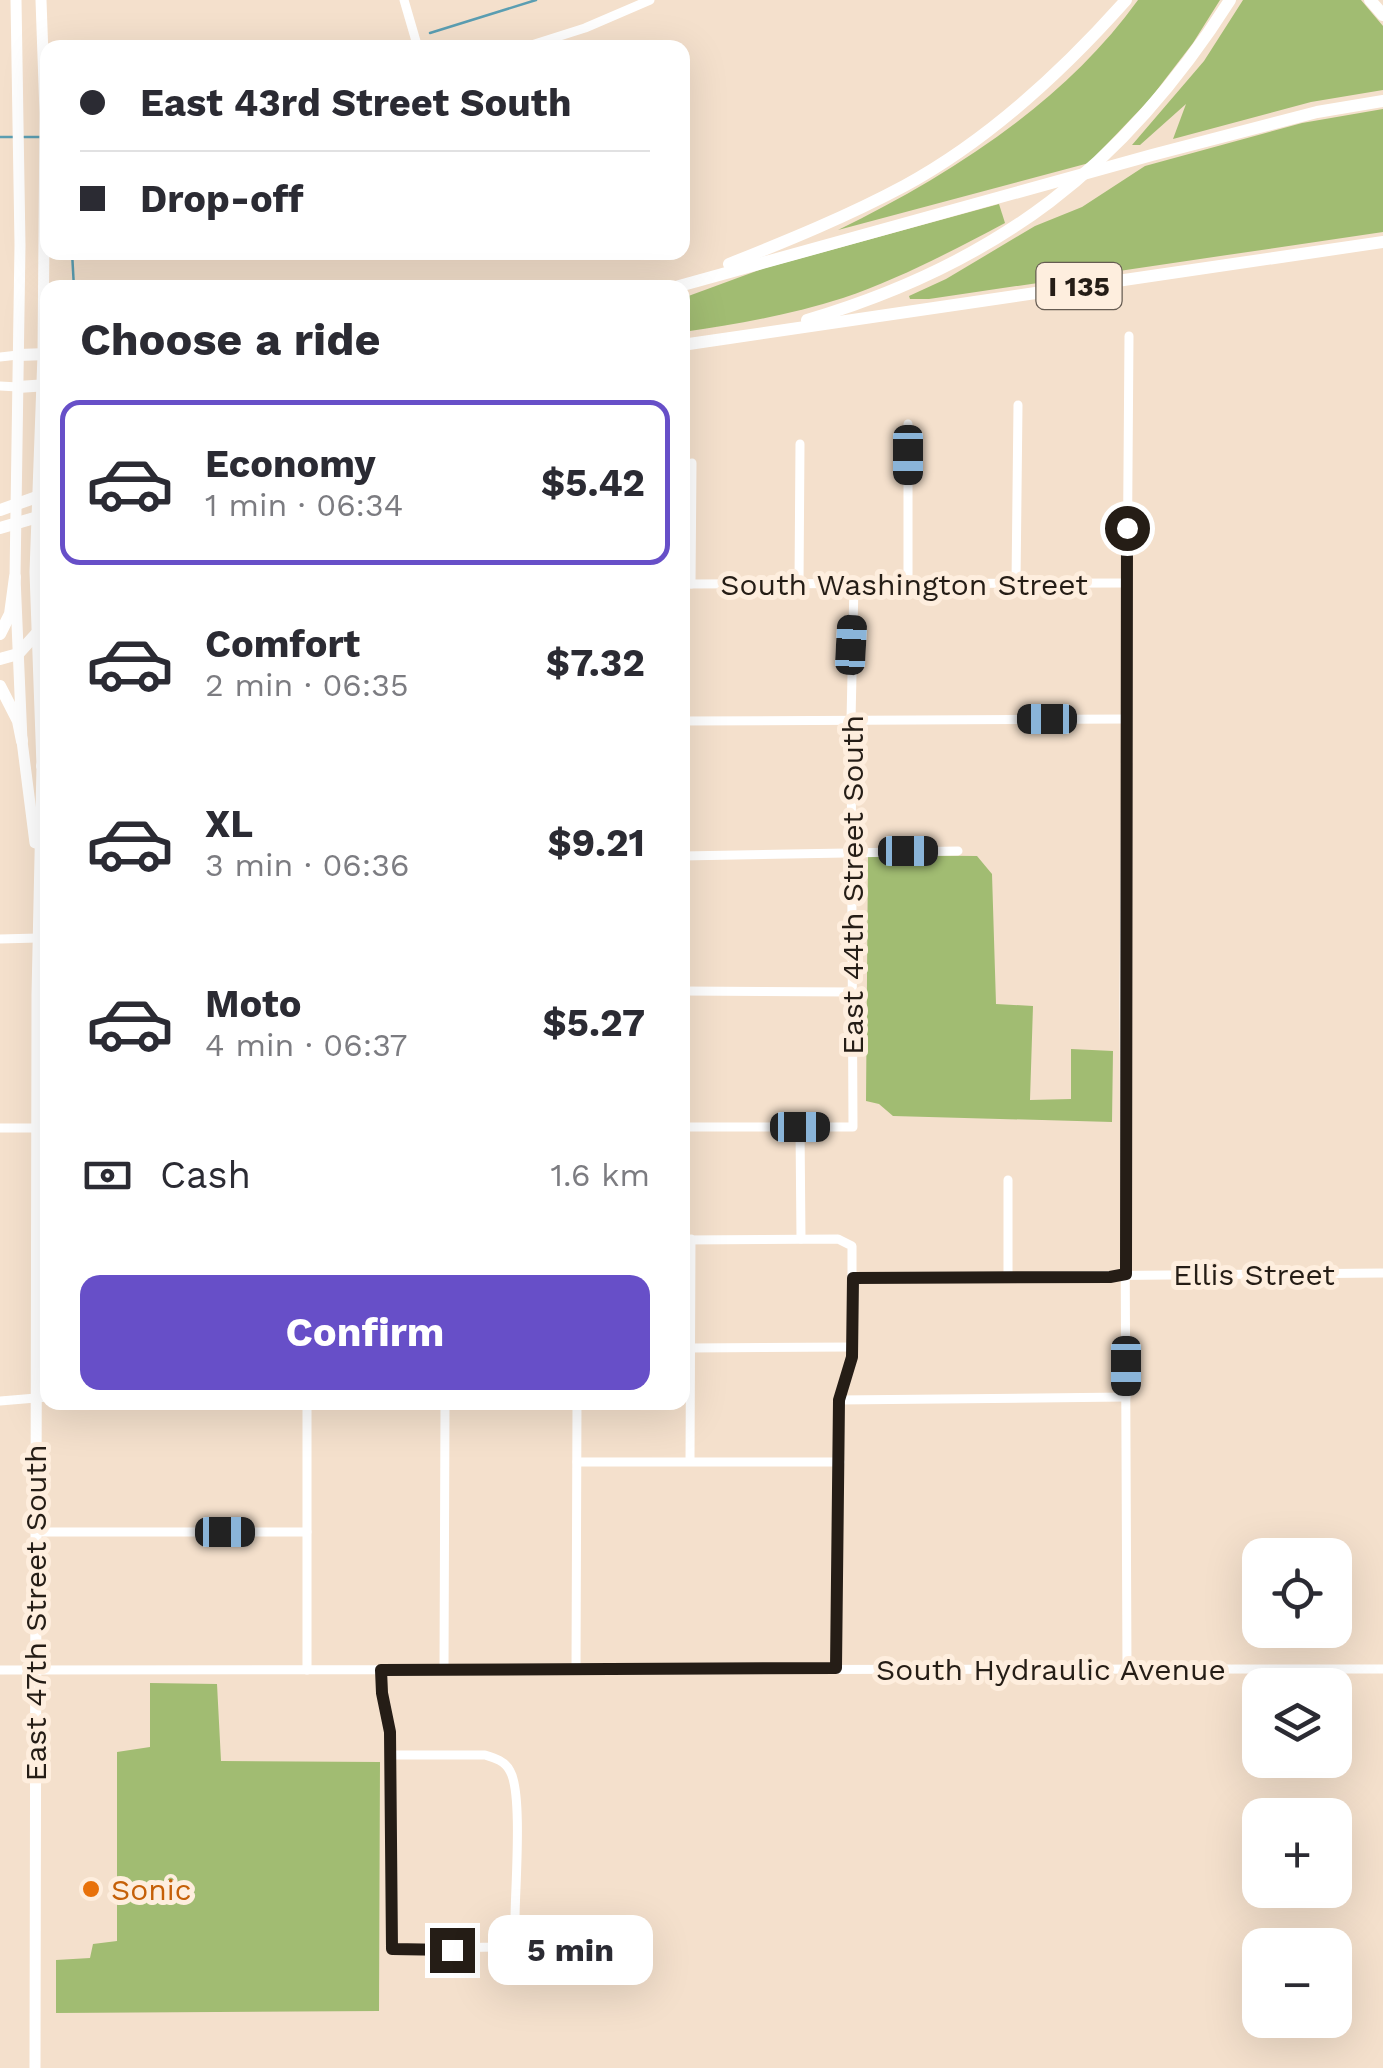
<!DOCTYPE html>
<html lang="en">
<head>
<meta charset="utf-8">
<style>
	:root { --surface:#fff; --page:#f7f7f7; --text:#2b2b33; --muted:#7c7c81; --line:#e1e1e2; --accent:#674fc8 }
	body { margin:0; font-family:"Work Sans",sans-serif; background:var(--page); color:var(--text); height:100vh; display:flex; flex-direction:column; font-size:38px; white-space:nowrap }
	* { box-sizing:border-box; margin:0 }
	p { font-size:32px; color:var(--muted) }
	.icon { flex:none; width:55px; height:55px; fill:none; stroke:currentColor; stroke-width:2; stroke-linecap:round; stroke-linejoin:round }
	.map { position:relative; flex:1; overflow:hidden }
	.details { position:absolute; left:40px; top:280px; width:650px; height:1130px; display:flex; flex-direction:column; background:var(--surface); border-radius:20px; box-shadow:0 10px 40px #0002 }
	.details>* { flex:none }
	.guide { position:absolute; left:40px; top:40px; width:650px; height:220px; border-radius:20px; box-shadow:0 10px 40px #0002; display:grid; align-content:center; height:220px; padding:0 40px; background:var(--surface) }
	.buttons { position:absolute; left:1242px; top:1538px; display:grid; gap:20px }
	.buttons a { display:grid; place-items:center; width:110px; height:110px; border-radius:20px; background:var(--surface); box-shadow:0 10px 40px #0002; font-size:50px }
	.end { position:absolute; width:45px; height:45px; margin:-22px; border:12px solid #251d16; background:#fff; box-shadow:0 0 0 5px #fff }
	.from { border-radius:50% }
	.bubble { position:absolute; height:70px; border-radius:20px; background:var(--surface); box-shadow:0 10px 40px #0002; font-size:32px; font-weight:700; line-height:70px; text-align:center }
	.car { position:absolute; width:30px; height:60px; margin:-30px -15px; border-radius:12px; box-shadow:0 0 8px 2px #0007; background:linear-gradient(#222 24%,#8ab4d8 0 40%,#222 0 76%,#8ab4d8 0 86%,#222 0) }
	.guide b { display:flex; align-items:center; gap:35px; height:95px; font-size:38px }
	.guide b+b { border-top:2px solid var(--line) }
	.guide i { width:25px; height:25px; background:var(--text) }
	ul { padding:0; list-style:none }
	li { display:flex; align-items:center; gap:30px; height:165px; margin:0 20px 15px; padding:0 20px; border:5px solid transparent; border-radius:20px }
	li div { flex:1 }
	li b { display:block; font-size:38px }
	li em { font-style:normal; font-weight:700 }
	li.active { border-color:var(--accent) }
	li>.icon { width:90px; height:90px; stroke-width:1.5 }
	h2 { padding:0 40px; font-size:45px; line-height:120px }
	.pay { display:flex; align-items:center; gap:25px; height:110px; padding:0 40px; font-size:38px }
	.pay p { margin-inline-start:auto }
	.primary-button { display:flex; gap:20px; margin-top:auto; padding:20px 40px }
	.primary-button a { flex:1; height:115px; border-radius:20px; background:var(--accent); color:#fff; font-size:40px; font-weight:700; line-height:115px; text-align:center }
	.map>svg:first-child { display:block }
</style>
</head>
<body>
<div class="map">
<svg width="1383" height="2068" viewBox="0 0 1383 2068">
	<rect width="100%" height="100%" fill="#f4e0cc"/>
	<!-- green -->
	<g fill="#a1bc72">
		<path d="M 1138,0 L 1220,0 L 1193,43 L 1150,99 L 1089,163 L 838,230 C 950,175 1064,103 1138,0 Z"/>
		<polygon points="1243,0 1361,0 1383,26 1383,90 1311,102 1173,139 1186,104 1140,145 1132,145 1204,61"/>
		<polygon points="1383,109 1383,232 929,299 910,299 909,296 946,279 1035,226 1082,207 1145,166 1302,123"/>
		<path d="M 999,204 L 1005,223 C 952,251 899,279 843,298 C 791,315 736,324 683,332 L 683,298 L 765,268 Z"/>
		<polygon points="868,855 977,856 992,874 996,1004 1033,1006 1030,1100 1071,1099 1071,1049 1113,1051 1112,1122 893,1116 879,1104 866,1101"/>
		<polygon points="150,1683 217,1684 221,1761 380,1762 379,2011 56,2013 56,1960 90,1958 93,1944 117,1941 117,1752 150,1747"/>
	</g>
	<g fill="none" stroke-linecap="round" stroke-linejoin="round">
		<!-- stream -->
		<g stroke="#5b9eb2" stroke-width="2.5">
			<polyline points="430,33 536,0"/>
			<polyline points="383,48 397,42"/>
			<polyline points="0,137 16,137"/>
			<polyline points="24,137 41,137"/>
			<polyline points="72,252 74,288"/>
		</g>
		<!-- minor -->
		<g stroke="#fff" stroke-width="9">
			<polyline points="404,0 418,48"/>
			<polyline points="522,48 585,28 650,0"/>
			<polyline points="0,357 18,355"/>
			<polyline points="0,386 18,387"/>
			<polyline points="908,583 908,424"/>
			<polyline points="1016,583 1018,405"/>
			<polyline points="682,584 1126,583"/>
			<polyline points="691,584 692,463"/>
			<polyline points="799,584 800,444"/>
			<polyline points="682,721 1126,719"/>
			<polyline points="682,856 958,851"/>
			<polyline points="0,939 38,938"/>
			<polyline points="682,991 852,992"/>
			<polyline points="682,1127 853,1127 851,720 854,584"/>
			<polyline points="800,1127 801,1239"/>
			<polyline points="0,1128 48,1128"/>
			<polyline points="1008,1180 1008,1277"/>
			<polyline points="682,1240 838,1239 852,1246 852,1357 839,1400 836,1668"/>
			<polyline points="853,1278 1383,1273"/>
			<polyline points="690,1348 852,1347"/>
			<polyline points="839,1400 1126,1397"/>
			<polyline points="0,1401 48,1397"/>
			<polyline points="690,1461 691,1239"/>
			<polyline points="577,1462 840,1462"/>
			<polyline points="35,1532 307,1532"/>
			<polyline points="1127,1669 1124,1000 1129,336"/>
			<polyline points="0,1670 1383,1669"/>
			<polyline points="307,1670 307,1402"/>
			<path d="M 381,1670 L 382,1693 L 390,1732 L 392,1949 L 496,1947 L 509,1937 L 515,1919 C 515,1889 523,1793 510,1771 C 505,1761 495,1758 485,1755 L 391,1755"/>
			<polyline points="444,1670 445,1402"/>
			<polyline points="576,1670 577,1402"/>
		</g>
		<!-- major -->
		<g stroke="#fff" stroke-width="11">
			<polyline points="16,0 20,245 15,577 22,741 35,843"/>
			<polyline points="35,2068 37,994 42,766 35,572 43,355 45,113 41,0"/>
		</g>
		<!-- highway -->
		<g stroke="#fff" stroke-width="12">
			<polyline points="1370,0 1383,15"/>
			<path d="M 729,264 C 789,240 848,216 904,186 C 989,140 1062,72 1126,0"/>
			<polyline points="672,288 1152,155 1317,112 1383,101"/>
			<path d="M 807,320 C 997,264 1124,167 1230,0"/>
			<polyline points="682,345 1383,242"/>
			<polyline points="18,355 48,354"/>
			<polyline points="18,387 48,385"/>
			<polyline points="0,510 48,493"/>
			<polyline points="0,528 48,514"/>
			<polyline points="0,634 10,614 15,577"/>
			<polyline points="0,659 18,654 37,633"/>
			<polyline points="48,660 48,675"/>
			<polyline points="0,686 18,721 22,741"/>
			<polyline points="42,766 48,746"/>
		</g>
	</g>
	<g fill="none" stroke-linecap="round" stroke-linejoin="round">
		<!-- route -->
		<polyline stroke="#251d16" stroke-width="12" points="452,1950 392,1949 390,1732 382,1693 381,1670 836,1668 839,1400 852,1357 853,1278 1110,1277 1126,1274 1127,528"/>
	</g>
	<!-- markers -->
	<circle fill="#e8710a" stroke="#feeede" stroke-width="4" cx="91" cy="1889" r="10"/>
	<g text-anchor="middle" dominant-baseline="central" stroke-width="10" stroke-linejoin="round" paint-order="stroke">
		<!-- shield labels -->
		<rect fill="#feeede" stroke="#665c52" stroke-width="2.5" x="1036.5" y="263" width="85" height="46" rx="8"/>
		<g font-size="28" font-weight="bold" fill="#251d16">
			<text x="1079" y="286">I 135</text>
		</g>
		<!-- street labels -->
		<g font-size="30" fill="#251d16" stroke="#feeede">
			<text x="904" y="584">South Washington Street</text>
			<text transform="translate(852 885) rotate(-90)">East 44th Street South</text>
			<text x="1254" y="1274">Ellis Street</text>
			<text transform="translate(35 1613) rotate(-90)">East 47th Street South</text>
			<text x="1051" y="1669">South Hydraulic Avenue</text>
		</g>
		<!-- food labels -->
		<g font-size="30" fill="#c56008" stroke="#feeede" text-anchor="start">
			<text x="111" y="1889">Sonic</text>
		</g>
	</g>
</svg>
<div class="buttons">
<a><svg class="icon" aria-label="locate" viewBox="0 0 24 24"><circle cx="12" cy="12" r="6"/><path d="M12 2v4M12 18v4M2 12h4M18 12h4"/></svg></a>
<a><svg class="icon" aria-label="layers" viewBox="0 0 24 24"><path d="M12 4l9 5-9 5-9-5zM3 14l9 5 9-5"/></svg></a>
<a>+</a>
<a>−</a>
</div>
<i class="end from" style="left:1127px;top:528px"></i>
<i class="end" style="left:452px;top:1950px"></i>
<div class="bubble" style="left:488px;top:1915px;width:165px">5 min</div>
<i class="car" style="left:908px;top:455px;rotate:180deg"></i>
<i class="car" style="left:851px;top:645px;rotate:3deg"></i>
<i class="car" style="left:1047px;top:719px;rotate:270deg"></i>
<i class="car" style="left:908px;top:851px;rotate:90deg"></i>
<i class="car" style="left:800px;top:1127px;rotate:90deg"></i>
<i class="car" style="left:1126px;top:1366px;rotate:180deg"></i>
<i class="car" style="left:225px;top:1532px;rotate:90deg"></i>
<div class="guide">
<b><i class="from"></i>East 43rd Street South</b>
<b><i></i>Drop-off</b>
</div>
<section class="details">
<h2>Choose a ride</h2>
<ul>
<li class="active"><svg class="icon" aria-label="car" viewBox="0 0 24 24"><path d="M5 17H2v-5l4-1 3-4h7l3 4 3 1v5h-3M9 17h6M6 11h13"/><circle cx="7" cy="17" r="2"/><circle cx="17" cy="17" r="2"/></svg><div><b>Economy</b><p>1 min · 06:34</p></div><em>$5.42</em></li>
<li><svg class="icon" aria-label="car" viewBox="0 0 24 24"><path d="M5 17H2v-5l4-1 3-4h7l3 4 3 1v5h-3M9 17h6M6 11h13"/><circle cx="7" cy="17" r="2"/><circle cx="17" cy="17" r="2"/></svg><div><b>Comfort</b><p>2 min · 06:35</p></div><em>$7.32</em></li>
<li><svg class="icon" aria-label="car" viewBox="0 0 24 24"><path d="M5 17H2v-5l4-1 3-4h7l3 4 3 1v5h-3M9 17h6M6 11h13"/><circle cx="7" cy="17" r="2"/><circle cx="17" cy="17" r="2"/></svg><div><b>XL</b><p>3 min · 06:36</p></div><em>$9.21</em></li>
<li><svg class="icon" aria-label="car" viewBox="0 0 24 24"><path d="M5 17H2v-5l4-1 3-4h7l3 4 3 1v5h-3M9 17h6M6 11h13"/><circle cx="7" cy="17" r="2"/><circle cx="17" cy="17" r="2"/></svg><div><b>Moto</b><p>4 min · 06:37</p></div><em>$5.27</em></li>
</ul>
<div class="pay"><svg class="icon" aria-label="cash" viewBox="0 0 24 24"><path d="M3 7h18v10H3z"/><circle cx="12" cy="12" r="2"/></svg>Cash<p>1.6 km</p></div>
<div class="primary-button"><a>Confirm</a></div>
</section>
</div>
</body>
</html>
